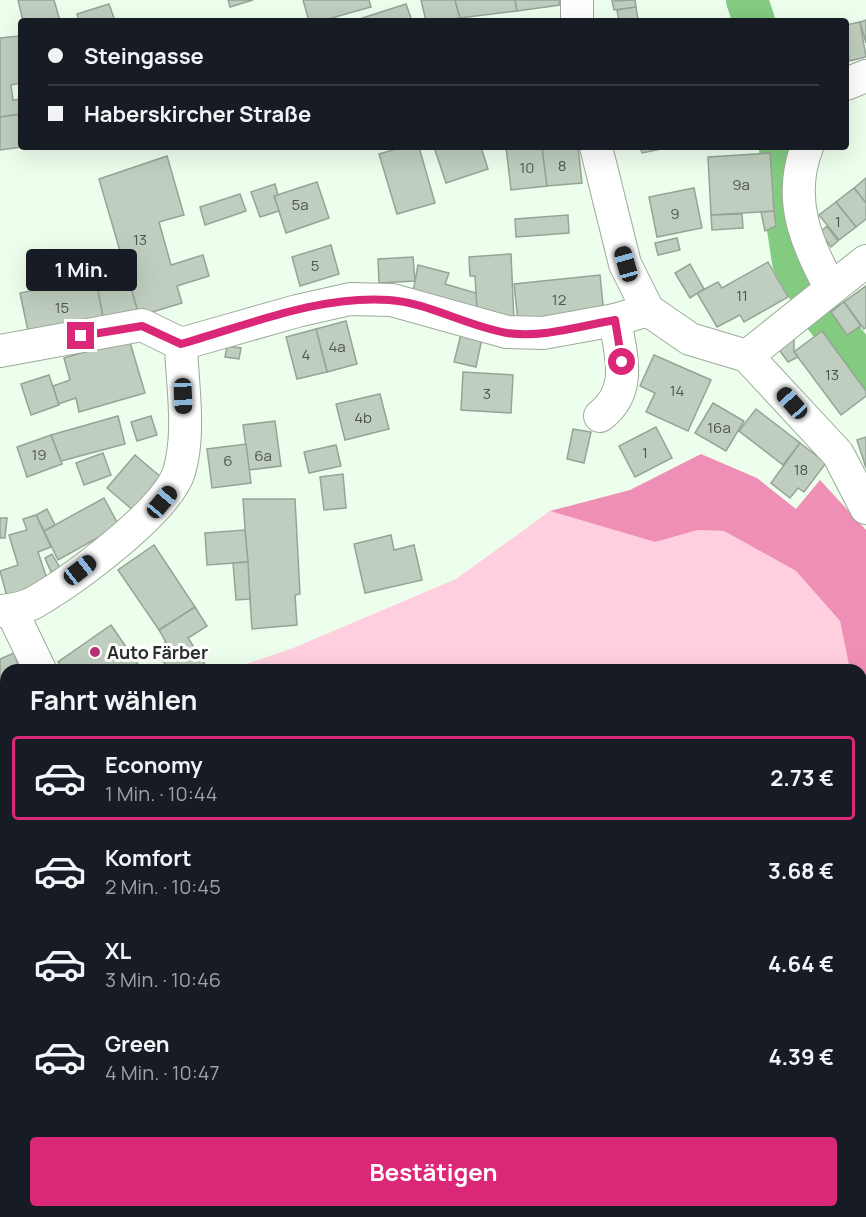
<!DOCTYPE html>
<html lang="de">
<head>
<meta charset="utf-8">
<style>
	:root { --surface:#171b24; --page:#20242c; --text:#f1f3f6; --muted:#9ea1a6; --line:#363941; --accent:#db2777 }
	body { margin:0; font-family:Manrope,sans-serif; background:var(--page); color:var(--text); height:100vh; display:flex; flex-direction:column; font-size:22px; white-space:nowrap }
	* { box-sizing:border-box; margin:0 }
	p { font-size:20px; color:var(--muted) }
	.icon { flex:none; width:33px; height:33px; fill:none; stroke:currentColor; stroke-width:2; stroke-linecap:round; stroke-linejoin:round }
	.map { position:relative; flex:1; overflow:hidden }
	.sheet { position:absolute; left:0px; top:664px; width:867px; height:554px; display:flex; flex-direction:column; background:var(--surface); border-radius:18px 18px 0 0; box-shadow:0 6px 24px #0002 }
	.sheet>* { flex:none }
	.hud { position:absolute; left:18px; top:18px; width:831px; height:132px; border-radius:6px; box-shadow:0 6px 24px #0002; display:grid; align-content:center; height:132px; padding:0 30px; background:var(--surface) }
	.end { position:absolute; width:27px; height:27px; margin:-14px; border:8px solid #db2777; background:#fff; box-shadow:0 0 0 3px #fff }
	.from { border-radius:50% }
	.bubble { position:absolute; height:42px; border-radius:6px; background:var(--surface); box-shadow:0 6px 24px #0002; font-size:20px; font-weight:700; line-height:42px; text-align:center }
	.car { position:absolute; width:18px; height:36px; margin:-18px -9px; border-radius:8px; box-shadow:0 0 4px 2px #0007; background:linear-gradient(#222 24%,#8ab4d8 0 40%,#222 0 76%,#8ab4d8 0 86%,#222 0) }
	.hud b { display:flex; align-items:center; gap:21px; height:57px; font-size:22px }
	.hud b+b { border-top:2px solid var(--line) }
	.hud i { width:15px; height:15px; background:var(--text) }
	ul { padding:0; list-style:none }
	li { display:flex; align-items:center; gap:18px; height:84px; margin:0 12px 9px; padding:0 18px; border:3px solid transparent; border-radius:6px }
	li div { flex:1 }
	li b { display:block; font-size:22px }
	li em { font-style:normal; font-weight:700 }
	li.current { border-color:var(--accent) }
	li>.icon { width:54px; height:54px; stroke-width:1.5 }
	h2 { padding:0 30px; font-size:27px; line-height:72px }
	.action { display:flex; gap:12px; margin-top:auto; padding:12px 30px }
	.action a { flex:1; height:69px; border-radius:6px; background:var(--accent); color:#fff; font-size:24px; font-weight:700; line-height:69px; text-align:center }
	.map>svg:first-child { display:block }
</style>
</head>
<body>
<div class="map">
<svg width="866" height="1217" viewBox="0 0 866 1217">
	<rect width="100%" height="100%" fill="#eefeed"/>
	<!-- green -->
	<g fill="#ffcfe0">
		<polygon points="550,511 655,542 698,530 724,531 796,571 840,621 850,670 229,670 293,648 456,579"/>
		<polygon points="861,725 866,750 864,822 861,826"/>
		<polygon points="165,1212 388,1212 391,1217 151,1217"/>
	</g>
	<!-- forest -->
	<g fill="#f08fb5">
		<polygon points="701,454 757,478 796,509 820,480 866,530 866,750 861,725 861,670 850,670 840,621 796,571 724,531 698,530 655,542 550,511 630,490"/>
		<polygon points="866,784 866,1157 861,1159 861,826 864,822"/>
		<polygon points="388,1212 693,1212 677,1217 391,1217"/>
	</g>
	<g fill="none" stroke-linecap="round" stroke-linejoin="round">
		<!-- river -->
		<g stroke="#82cb81" stroke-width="42">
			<polyline points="747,0 754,21"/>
			<polyline points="780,147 782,189 793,262 821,312 866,368"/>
		</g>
	</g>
	<!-- building -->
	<g fill="#bfcebe" stroke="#96a495" stroke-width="1.5">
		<polygon points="18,0 54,0 60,21 23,21"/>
		<polygon points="228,0 253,0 230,7"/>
		<polygon points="303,0 369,0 371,7 321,21 309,21"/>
		<polygon points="421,0 455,0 460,18 426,21"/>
		<polygon points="455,0 515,0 517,11 460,18"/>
		<polygon points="515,0 559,0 560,5 517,11"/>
		<polygon points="635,0 636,7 614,10 612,1"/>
		<polygon points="109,4 115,21 79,21 77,14"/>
		<polygon points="406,4 412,21 353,21"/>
		<polygon points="636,7 638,20 619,21 617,10"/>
		<polygon points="866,20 866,43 860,22"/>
		<polygon points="860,22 866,57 849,61 846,25"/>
		<polygon points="19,36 21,83 11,85 13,100 21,99 21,114 0,117 0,38"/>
		<polygon points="21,114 21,147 0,150 0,117"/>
		<polygon points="403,147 419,147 435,203 397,214 379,154"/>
		<polygon points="434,147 481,147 488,169 446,183"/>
		<polygon points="506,147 542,147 547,186 511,190"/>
		<polygon points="542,147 578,147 582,183 547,186"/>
		<polygon points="640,147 671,147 642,153"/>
		<polygon points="770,153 774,211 711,215 708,157"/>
		<polygon points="167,156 184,215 159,222 171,265 203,255 209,276 177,286 182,303 139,316 99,179"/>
		<polygon points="866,178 866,203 854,188"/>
		<polygon points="317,182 329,218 286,233 274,196"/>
		<polygon points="275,184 278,195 274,196 279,211 260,217 251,192"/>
		<polygon points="694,188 702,228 657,237 649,197"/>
		<polygon points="854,188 866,203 866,219 856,227 836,202"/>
		<polygon points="240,194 246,211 205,225 200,207"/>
		<polygon points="836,202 856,227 839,240 819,215"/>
		<polygon points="774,211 776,226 765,231 761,212"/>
		<polygon points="742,214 743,228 712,230 711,215"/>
		<polygon points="568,215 569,233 516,237 515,219"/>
		<polygon points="827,226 838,241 831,247 820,232"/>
		<polygon points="677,238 680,250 658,255 655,243"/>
		<polygon points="331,245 339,274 300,286 292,257"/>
		<polygon points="511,254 514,321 477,312 475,276 470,276 469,257"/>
		<polygon points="413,257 415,281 379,283 378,259"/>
		<polygon points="768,262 788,297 744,322 740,315 717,327 697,293 718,282 722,288"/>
		<polygon points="690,264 704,289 690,298 675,273"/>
		<polygon points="418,265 449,273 445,284 476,293 477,312 413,292"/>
		<polygon points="95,272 104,322 29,336 20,293 76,282 75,276"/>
		<polygon points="127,274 139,316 104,322 96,280"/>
		<polygon points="600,275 604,314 518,322 514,284"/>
		<polygon points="866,286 866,327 864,329 844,302"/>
		<polygon points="844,302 861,326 847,335 831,312"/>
		<polygon points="346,321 357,364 327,372 316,329"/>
		<polygon points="316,329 327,372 297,379 286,337"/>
		<polygon points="822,331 866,391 866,396 841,415 794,352"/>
		<polygon points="461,334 482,338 476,367 454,362"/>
		<polygon points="794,334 794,352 798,357 788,362 777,347"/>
		<polygon points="129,339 145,393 79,412 76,398 58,404 53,386 70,380 64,358"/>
		<polygon points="227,346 241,348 239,359 225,357"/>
		<polygon points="654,355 711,380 688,431 646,412 655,393 640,386"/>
		<polygon points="463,372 513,375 511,413 461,410"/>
		<polygon points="49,375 59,405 31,415 21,384"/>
		<polygon points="380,394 389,429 345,440 336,404"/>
		<polygon points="713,403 744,421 726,451 695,433"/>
		<polygon points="756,409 800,443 783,465 739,431"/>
		<polygon points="118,416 125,444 61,461 51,435"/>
		<polygon points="151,416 157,435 137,441 131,422"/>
		<polygon points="275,421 281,466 249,470 243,425"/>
		<polygon points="656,427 672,458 635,477 619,446"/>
		<polygon points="573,429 591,432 584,463 567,459"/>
		<polygon points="51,435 62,464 27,477 17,447"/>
		<polygon points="866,437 866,468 857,440"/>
		<polygon points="800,443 826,463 804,492 798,488 790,498 771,483"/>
		<polygon points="246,444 251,483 212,488 207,449"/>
		<polygon points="336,445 341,466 309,473 304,452"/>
		<polygon points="103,453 111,475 84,485 76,463"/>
		<polygon points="135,455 162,478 134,511 107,488"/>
		<polygon points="343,474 346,508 324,510 320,477"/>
		<polygon points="104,498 119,526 58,560 44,531"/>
		<polygon points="243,499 295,499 300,594 295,595 297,625 252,629"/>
		<polygon points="47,509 55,525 44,531 36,515"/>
		<polygon points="36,515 51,547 38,552 48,582 9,604 0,571 18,565 9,535 27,530 23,519"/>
		<polygon points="0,518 7,518 5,538 0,538"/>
		<polygon points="245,530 248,562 207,565 205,533"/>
		<polygon points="391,535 394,550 414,545 422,580 365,593 354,544"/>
		<polygon points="154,545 195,607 159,630 118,570"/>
		<polygon points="52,554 60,568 51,572 45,558"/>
		<polygon points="248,562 250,599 236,600 233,563"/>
		<polygon points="195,607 207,626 188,638 206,666 200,670 169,670 155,649 166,642 159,630"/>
		<polygon points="111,625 142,670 64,670 58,662"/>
		<polygon points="14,653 20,670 6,670 6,701 0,704 0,659"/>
		<polygon points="6,756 6,792 0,794 0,758"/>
		<polygon points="6,852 6,897 0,899 0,854"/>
	</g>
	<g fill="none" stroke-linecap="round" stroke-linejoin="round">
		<!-- minor casing -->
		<g stroke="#9caa9b" stroke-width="34">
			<g id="minor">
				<polyline points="577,0 577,21"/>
				<polyline points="846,84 866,76"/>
				<polyline points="596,147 625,264 648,310 690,339 747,356 838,454 866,508"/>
				<path d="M 807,147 C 787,199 806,243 831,289"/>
				<polyline points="0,351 142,325 181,344"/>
				<polyline points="747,356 866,261"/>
				<path d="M 600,416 C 633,391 621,356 615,320"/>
				<polyline points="11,610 40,670"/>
				<path d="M 0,611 C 11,610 25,608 35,602 C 73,580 166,512 179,472 C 191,432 182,385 181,344 L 297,311 L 350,299 L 392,300 L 507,332 L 543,333 L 615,320 L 648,310"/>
			</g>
		</g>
		<!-- minor -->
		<use href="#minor" stroke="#fff" stroke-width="32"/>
	</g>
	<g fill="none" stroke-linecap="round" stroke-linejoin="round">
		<!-- route -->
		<path stroke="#db2777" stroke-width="8" d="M 81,336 L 142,326 L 181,344 C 248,325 319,295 389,300 C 426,302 469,327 507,333 C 543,338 580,326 615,320 L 622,362"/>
	</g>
	<!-- markers -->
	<circle fill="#b73173" stroke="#fff" stroke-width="2" cx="95" cy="652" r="6"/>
	<g text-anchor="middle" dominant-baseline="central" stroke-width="6" stroke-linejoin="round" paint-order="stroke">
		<!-- number labels -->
		<g font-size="15" fill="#4e574e">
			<text x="562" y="165">8</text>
			<text x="527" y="167">10</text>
			<text x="741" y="184">9a</text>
			<text x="300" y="204">5a</text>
			<text x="675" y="213">9</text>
			<text x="838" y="221">1</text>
			<text x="140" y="239">13</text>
			<text x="315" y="265">5</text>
			<text x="742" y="295">11</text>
			<text x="559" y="299">12</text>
			<text x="62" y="307">15</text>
			<text x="337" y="346">4a</text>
			<text x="306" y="354">4</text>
			<text x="832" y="374">13</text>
			<text x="677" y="390">14</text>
			<text x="487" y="393">3</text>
			<text x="363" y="417">4b</text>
			<text x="719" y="427">16a</text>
			<text x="645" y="452">1</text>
			<text x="39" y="454">19</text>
			<text x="263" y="455">6a</text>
			<text x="228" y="460">6</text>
			<text x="801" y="469">18</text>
		</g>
		<!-- poi labels -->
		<g font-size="18" font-weight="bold" fill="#292f29" stroke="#fff" text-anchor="start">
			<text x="107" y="652">Auto Färber</text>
		</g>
	</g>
</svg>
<i class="end from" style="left:622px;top:362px"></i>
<i class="end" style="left:81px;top:336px"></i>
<div class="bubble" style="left:26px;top:249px;width:111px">1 Min.</div>
<i class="car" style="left:626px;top:264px;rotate:344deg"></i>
<i class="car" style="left:183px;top:396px;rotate:178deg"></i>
<i class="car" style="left:792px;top:403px;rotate:318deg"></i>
<i class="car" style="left:162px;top:502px;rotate:40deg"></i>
<i class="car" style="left:80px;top:570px;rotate:52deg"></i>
<div class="hud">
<b><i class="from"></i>Steingasse</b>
<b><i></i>Haberskircher Straße</b>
</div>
<section class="sheet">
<h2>Fahrt wählen</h2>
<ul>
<li class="current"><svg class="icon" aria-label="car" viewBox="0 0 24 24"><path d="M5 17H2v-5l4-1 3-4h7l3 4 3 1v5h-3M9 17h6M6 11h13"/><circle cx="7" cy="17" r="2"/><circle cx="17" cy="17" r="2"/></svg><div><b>Economy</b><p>1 Min. · 10:44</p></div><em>2.73 €</em></li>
<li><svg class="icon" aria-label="car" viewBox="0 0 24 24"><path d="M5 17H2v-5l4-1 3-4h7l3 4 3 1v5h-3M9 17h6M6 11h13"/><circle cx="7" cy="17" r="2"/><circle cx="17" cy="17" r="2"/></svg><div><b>Komfort</b><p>2 Min. · 10:45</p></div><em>3.68 €</em></li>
<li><svg class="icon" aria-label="car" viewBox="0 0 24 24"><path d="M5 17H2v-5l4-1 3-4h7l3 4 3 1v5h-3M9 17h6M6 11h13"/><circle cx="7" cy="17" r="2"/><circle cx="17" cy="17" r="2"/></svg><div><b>XL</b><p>3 Min. · 10:46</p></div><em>4.64 €</em></li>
<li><svg class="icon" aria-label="car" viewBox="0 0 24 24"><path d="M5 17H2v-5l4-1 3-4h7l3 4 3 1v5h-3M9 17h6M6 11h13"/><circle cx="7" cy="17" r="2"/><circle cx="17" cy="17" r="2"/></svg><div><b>Green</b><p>4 Min. · 10:47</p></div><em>4.39 €</em></li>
</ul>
<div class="action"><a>Bestätigen</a></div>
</section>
</div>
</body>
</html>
